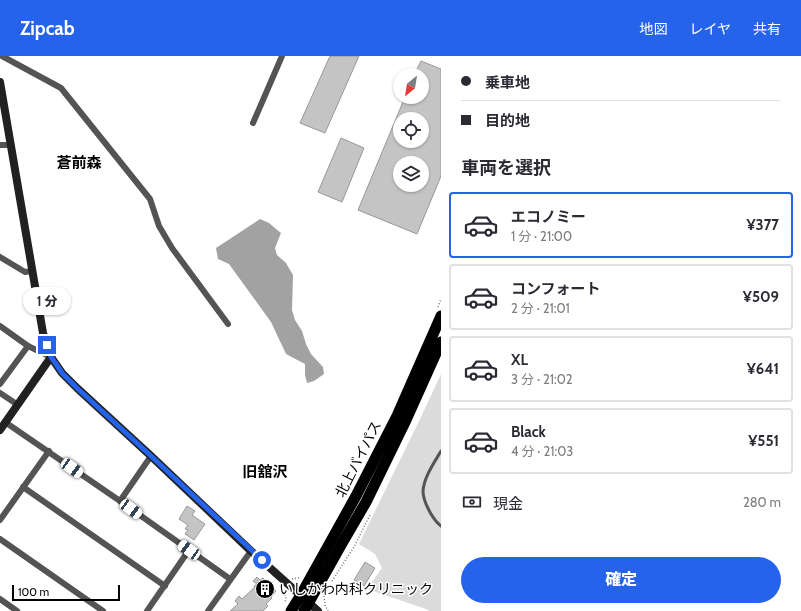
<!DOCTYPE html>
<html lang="ja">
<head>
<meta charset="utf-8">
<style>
	:root { --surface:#fff; --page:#f7f7f7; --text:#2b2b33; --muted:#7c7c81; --line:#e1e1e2; --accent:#2563eb }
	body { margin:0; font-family:Cabin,"Noto Sans JP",sans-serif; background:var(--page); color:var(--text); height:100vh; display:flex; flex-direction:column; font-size:15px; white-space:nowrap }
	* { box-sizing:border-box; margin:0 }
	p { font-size:13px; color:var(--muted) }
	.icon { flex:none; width:22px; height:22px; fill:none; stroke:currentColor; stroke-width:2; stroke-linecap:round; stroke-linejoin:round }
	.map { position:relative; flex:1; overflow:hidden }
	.details { display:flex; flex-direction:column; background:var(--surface); width:360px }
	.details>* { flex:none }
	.banner { display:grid; align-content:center; height:88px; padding:0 20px; background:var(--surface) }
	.needle { width:26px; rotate:210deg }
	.buttons { position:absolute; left:393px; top:12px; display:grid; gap:8px }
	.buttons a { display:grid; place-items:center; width:36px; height:36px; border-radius:50%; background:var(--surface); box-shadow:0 1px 3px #0004; font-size:20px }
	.scale { position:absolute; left:12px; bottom:10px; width:108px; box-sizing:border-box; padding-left:4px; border:2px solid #000; border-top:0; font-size:11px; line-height:14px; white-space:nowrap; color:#000; -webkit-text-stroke:3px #fff; paint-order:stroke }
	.end { position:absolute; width:18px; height:18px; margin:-9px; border:5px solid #2563eb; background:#fff; box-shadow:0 0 0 2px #fff }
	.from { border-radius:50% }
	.bubble { position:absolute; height:28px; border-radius:14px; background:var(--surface); box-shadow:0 1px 3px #0004; font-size:13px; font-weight:800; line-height:28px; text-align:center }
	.car { position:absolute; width:12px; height:24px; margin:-12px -6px; border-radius:5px; box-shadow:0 0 3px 1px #0007; background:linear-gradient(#fff 24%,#345 0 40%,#fff 0 76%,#345 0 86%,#fff 0) }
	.banner b { display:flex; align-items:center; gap:14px; height:38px; font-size:15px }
	.banner b+b { border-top:1px solid var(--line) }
	.banner i { width:10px; height:10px; background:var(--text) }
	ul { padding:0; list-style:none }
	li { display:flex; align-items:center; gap:12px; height:66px; margin:0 8px 6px; padding:0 12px; border:2px solid var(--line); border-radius:4px }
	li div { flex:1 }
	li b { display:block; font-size:15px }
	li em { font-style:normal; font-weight:800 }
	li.selected { border-color:var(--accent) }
	li>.icon { width:36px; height:36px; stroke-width:1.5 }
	h2 { padding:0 20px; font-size:18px; line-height:48px }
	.pay { display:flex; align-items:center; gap:10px; height:44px; padding:0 20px; font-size:15px }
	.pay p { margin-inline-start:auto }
	.primary-button { display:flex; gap:8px; margin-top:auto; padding:8px 20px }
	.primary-button a { flex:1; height:46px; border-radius:24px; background:var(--accent); color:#fff; font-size:16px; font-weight:800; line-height:46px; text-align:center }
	header { display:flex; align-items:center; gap:24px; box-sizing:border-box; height:56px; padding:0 20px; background:var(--accent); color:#fff }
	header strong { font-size:19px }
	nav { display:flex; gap:22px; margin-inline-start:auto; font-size:14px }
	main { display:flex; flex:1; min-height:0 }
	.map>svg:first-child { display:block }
</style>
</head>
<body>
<header>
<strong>Zipcab</strong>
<nav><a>地図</a><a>レイヤ</a><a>共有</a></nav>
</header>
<main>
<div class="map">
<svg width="441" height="555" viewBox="0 0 441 555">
	<rect width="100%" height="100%" fill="#fff"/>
	<!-- green -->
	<polygon fill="#dbdbdb" points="441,318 441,555 429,555 426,553 367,533 382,512 375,498 359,488 422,359"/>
	<!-- water -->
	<polygon fill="#a2a2a2" points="260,163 269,167 281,177 275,192 277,199 286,207 293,219 292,254 295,264 302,275 306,288 311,298 323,311 324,318 314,325 307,327 305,319 305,308 286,298 271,266 229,208 218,203 216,192"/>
	<!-- building -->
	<g fill="#c4c4c4" stroke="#989898" fill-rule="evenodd">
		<polygon points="330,0 359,0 325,77 300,67"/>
		<path d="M 421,5 L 441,13 L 441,120 L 417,178 L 358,154 L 405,41 L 422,41 L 422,19 L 414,19 ZM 400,63 L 422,63 L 422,85 L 400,85 ZM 400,107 L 422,107 L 422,129 L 400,129 Z"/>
		<polygon points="341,82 364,92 342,146 318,136"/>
		<polygon points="187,450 195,455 192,459 205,468 194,484 185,478 188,474 185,473 188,469 179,463"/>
		<polygon points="365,506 375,512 364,530 354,524"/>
		<polygon points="257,521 260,524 263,522 276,535 271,541 272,542 266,548 268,550 263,555 230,555 238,548 235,545 239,540 242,543 255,531 254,530 257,528 253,525"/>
	</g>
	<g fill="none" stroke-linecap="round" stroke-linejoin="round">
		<!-- path -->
		<g stroke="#767676" stroke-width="1.5" stroke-dasharray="1 2" stroke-linecap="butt">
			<polyline points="438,251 441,243"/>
			<polyline points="292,523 298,522 300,521"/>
			<polyline points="332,525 354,491 370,459"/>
			<polyline points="281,534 286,541 285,547"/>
			<polyline points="324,540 325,549 328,555"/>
		</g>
		<!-- lane -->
		<path stroke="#545454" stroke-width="3" d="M 441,395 C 434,407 424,421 423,435 C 423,443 427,451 431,458 C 434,463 437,467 441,470"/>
		<!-- street -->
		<g stroke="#545454" stroke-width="6">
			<polyline points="2,0 61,32 150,143 159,170 172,192 228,268"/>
			<polyline points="253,67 282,0"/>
			<polyline points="0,89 11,89"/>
			<polyline points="0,201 25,216 33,215"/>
			<polyline points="0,270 28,290 51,301"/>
			<polyline points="0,328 28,290"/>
			<polyline points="0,337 18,349"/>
			<polyline points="5,366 120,445 230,523"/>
			<polyline points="23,431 165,530"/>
			<polyline points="120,445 151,400"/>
			<polyline points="0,464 49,395"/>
			<polyline points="0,483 103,555"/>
			<polyline points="0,543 17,555"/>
			<polyline points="147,555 189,494"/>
			<polyline points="208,555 251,495"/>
		</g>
		<!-- secondary -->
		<g stroke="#212121" stroke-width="8">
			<polyline points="0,26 43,277 51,301 62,317 77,332 151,400 251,495 318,555"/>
			<polyline points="0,374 51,301"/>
		</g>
		<!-- highway -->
		<g stroke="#000" stroke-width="11">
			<polyline points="291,555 301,539 356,440 397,360 441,260"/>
			<polyline points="304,555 341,489 366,446 406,364 441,286"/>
		</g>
	</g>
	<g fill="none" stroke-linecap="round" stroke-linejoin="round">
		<!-- route -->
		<polyline stroke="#2563eb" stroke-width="5" points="47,289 51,301 56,308 62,317 77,332 151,400 262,504"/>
	</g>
	<!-- icons -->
	<defs>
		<g id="building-disc" transform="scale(1)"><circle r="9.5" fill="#000" stroke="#fff"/><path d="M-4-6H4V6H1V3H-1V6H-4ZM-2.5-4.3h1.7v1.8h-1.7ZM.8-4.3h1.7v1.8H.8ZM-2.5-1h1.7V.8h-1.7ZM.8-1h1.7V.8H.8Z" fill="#fff"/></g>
	</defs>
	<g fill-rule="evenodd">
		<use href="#building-disc" x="265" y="533"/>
	</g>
	<g text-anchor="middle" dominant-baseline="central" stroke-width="3" stroke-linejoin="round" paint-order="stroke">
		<!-- street labels -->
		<g font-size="14" fill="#000" stroke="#fff">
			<text transform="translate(358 403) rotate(-63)">北上バイパス</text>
		</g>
		<!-- poi labels -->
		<g font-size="14" fill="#000" stroke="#fff" text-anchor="start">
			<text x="279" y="533">いしかわ内科クリニック</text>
		</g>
		<!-- neighbourhood labels -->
		<g font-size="15" font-weight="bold" fill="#000" stroke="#fff">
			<text x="79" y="107">蒼前森</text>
			<text x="265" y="416">旧舘沢</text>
		</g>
	</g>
</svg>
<div class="buttons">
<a><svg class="needle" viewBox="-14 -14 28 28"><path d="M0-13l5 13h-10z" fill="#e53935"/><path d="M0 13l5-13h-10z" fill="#7c7c81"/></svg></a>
<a><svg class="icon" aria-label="locate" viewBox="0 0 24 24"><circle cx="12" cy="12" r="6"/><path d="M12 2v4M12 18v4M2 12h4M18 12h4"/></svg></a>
<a><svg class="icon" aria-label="layers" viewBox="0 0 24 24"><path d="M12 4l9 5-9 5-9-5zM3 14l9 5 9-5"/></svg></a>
</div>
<div class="scale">100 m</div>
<i class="end from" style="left:262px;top:504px"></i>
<i class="end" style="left:47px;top:289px"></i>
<div class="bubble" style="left:23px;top:231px;width:48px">1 分</div>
<i class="car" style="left:72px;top:412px;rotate:125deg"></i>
<i class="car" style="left:131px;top:453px;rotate:126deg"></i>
<i class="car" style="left:189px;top:494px;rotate:305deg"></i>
</div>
<section class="details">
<div class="banner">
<b><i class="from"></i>乗車地</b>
<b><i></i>目的地</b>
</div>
<h2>車両を選択</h2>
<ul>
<li class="selected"><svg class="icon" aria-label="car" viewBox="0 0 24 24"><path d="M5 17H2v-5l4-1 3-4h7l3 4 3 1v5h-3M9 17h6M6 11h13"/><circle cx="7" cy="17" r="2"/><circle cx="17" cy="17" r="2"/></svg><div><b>エコノミー</b><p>1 分 · 21:00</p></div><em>¥377</em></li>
<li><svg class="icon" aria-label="car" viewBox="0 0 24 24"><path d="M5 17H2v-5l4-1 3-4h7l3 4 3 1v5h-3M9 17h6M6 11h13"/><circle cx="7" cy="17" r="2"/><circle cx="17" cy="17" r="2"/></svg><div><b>コンフォート</b><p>2 分 · 21:01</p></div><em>¥509</em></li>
<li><svg class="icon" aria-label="car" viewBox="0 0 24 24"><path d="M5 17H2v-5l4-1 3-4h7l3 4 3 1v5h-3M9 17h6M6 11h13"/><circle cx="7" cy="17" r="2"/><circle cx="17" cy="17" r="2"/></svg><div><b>XL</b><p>3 分 · 21:02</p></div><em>¥641</em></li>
<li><svg class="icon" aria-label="car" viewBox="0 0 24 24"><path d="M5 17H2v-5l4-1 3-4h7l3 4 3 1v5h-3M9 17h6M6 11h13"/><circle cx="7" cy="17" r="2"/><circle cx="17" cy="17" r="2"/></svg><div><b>Black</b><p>4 分 · 21:03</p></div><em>¥551</em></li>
</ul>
<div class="pay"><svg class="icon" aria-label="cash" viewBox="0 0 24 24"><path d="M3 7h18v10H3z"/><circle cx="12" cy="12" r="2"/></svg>現金<p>280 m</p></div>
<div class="primary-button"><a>確定</a></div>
</section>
</main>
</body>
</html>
